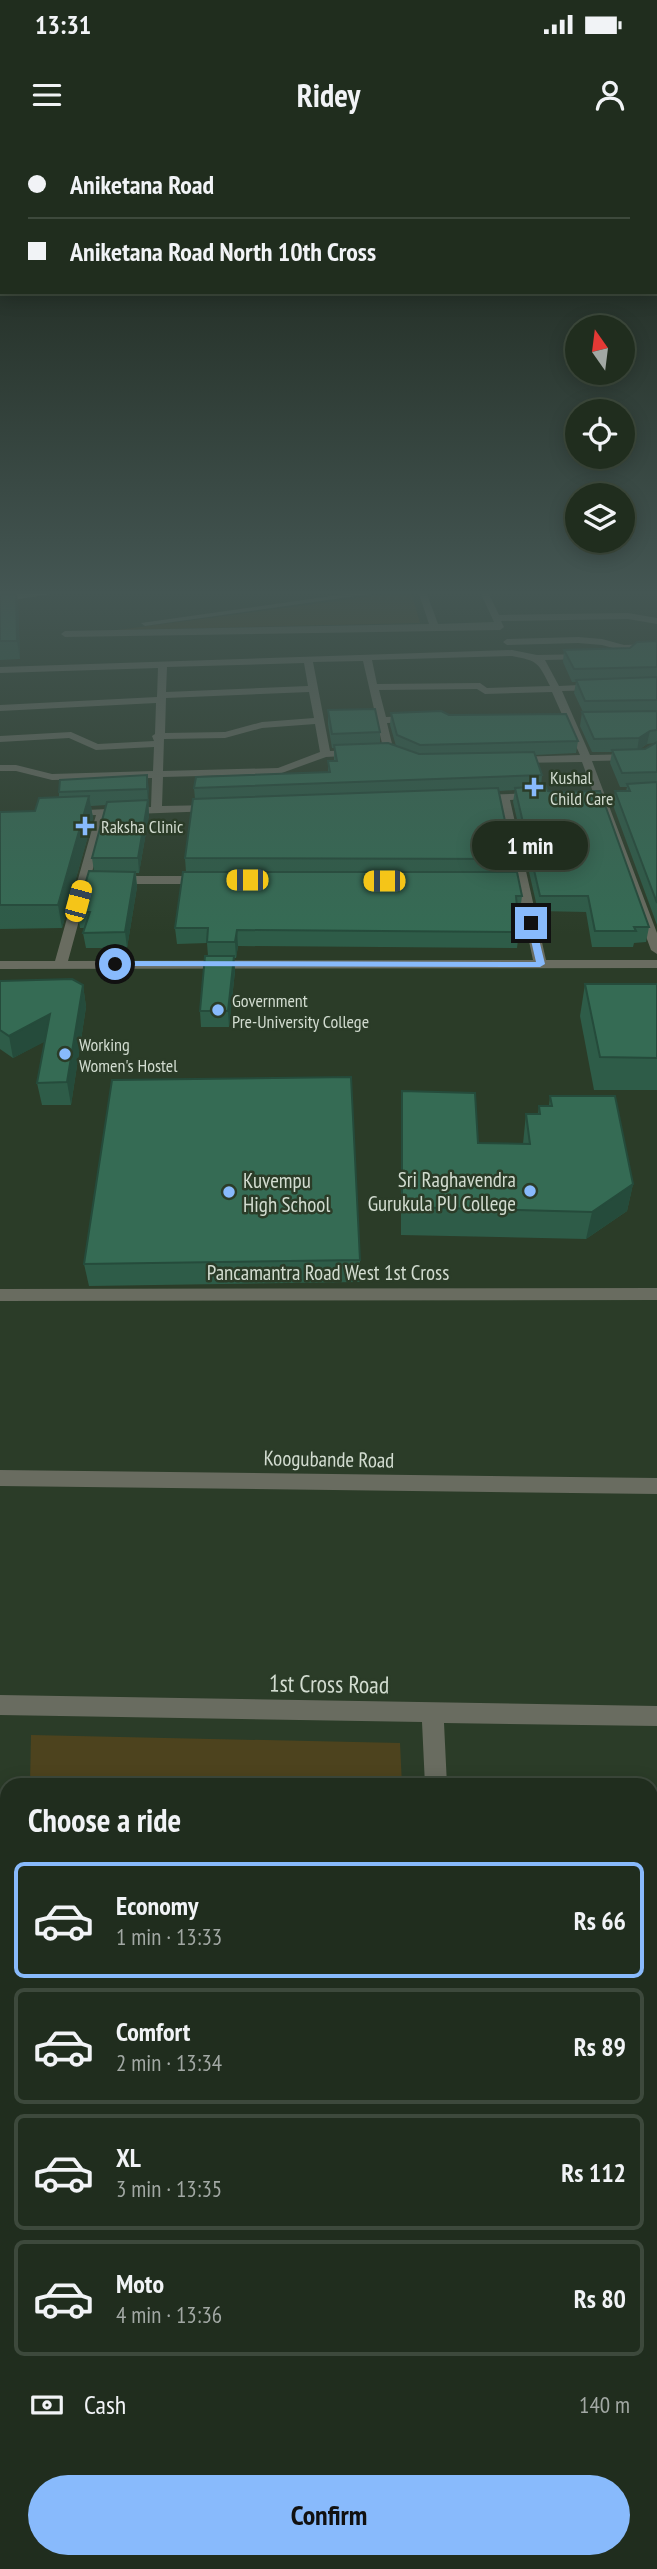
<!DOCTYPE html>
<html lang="en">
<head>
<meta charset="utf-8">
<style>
	:root { --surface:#202d1e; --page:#2d392b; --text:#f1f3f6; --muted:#a2a8a4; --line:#3d493c; --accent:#88bafc }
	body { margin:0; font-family:"PT Sans Narrow",sans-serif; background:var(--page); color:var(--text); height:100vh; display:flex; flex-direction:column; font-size:26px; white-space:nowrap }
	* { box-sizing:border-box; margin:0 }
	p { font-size:23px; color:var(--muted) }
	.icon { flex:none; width:38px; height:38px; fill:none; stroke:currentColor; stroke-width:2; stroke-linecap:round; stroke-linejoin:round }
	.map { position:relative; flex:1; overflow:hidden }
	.panel { position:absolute; left:0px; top:1638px; width:658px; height:791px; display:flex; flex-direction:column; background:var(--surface); border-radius:21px 21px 0 0; box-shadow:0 4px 18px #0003,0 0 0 2px var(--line) }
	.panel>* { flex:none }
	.banner { position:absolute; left:0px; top:0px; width:658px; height:154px; box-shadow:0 4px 18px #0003,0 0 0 2px var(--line); display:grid; align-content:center; height:154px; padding:0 28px; background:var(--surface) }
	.needle { width:46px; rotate:346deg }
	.tools { position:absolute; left:565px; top:175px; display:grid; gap:14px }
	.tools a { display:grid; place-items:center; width:70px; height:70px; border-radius:50%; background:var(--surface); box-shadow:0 4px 18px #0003,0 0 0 2px var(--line); font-size:35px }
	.end { position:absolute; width:32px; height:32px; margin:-16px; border:9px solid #88bafc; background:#111; box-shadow:0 0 0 4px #111 }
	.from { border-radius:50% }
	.bubble { position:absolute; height:49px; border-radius:24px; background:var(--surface); box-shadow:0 4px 18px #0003,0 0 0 2px var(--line); font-size:23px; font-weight:800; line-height:49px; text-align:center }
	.car { position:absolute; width:21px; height:42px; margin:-21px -10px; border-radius:9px; box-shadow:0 0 5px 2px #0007; background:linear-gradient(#f5c518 24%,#345 0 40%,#f5c518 0 76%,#345 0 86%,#f5c518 0) }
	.banner b { display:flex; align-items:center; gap:24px; height:66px; font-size:26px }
	.banner b+b { border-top:2px solid var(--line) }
	.banner i { width:18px; height:18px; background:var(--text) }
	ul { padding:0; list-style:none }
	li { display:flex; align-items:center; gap:21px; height:116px; margin:0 14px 10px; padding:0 14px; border:4px solid var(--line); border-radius:10px }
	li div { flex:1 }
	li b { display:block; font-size:26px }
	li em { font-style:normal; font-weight:800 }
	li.on { border-color:var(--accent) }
	li>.icon { width:63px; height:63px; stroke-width:1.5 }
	h2 { padding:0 28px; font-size:32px; line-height:84px }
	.pay { display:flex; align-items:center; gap:18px; height:77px; padding:0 28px; font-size:26px }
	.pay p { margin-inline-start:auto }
	.action { display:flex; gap:14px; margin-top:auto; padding:14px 28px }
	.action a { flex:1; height:80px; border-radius:42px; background:var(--accent); color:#111; font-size:28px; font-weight:800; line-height:80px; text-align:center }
	.status { display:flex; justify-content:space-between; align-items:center; height:49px; padding:0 35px; background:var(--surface); direction:ltr }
	.status svg { height:19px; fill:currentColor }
	header { display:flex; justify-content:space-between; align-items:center; height:91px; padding:0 28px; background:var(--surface); font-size:32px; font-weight:800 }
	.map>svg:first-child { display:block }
</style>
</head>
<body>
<div class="status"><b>13:31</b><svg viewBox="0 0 49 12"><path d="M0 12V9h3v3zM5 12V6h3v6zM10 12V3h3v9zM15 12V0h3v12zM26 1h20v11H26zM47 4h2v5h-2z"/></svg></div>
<header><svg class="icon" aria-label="menu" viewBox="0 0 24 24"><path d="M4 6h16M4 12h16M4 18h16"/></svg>Ridey<svg class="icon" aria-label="person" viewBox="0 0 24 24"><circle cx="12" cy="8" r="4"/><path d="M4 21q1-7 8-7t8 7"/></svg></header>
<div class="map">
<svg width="657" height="2429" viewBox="0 0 657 2429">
	<rect width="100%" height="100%" fill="#2b3c28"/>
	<!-- green -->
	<g fill="#4d431e">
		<polygon points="389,454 412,454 420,483 118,490"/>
		<polygon points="31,1595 400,1603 402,1645 30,1645"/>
		<rect x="15" y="2422" width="417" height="7"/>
	</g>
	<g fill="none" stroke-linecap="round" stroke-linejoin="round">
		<!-- minor -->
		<g fill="#696c60" fill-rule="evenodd">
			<polygon points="345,454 370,454 145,486 141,483"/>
			<polygon points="419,454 427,454 438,484 494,482 481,454 489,454 499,475 628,473 657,478 657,484 628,479 501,481 504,487 500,490 65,497 61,494 65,491 429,484"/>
			<polygon points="578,497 602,499 624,505 657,504 657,510 624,511 602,505 578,503 507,505 503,502 507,499"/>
			<path d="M 512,510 L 537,515 L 589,514 L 591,516 L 586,519 L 545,520 L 559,546 L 599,544 L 604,547 L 599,550 L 562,551 L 590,615 L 638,614 L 649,606 L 657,605 L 657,611 L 641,620 L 592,621 L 657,793 L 657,814 L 651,810 L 582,622 L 515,623 L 510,620 L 515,617 L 580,615 L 552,552 L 485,554 L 477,549 L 379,550 L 386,577 L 414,576 L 419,579 L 414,582 L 387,583 L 394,612 L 389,615 L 384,612 L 363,521 L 313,522 L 330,611 L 356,610 L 360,611 L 360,615 L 326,617 L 279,634 L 163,637 L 162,666 L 213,665 L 218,668 L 213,671 L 107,675 L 91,736 L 206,736 L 212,740 L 206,744 L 89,744 L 68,821 L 533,820 L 499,661 L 479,661 L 474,658 L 479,655 L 538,653 L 543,656 L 542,658 L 510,660 L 546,820 L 657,820 L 657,828 L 0,829 L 0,821 L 55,821 L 96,675 L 69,676 L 65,675 L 65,671 L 151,667 L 152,638 L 52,640 L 16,631 L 0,631 L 0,625 L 16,625 L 52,634 L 153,631 L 154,607 L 96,610 L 69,598 L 0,602 L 0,596 L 71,592 L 98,604 L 154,601 L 152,596 L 155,594 L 156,563 L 0,571 L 0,565 L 157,557 L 158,528 L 0,533 L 0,527 ZM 512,516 C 538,521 538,522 550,546 L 487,548 L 480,543 L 377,544 L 372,520 ZM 304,523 L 308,546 L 166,552 L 167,527 ZM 309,552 L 314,578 L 262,582 L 225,592 L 165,593 L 166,558 ZM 315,584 L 320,612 L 278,628 L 163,631 L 164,599 L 225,598 L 262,588 Z"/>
			<polygon points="657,1148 657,1160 0,1161 0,1149"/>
			<polygon points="0,1330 657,1338 657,1354 0,1346"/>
			<polygon points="0,1555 657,1566 657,1586 444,1583 447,1645 425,1645 422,1582 0,1575"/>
			<polygon points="454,2422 486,2422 487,2429 455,2429"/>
		</g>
		<!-- secondary -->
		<polygon fill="#848976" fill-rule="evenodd" points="21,454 51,454 0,462 0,456"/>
	</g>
	<!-- wall -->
	<g fill="#2e5c48" fill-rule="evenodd">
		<polygon points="0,454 18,462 20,519 0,520"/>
		<path d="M 657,501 L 657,785 L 613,665 L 615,651 L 626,651 L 627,647 L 620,647 L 610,623 L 612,612 L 592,612 L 580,586 L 582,572 L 583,572 L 574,553 L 576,542 L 572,542 L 563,522 L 564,510 L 630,508 ZM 655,603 L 645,609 L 640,609 L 647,604 Z"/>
		<polygon points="328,570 380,592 380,604 396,606 390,585 391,573 449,575 578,601 576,613 535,615 542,635 541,647 548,651 649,787 646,802 634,803 633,807 592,807 586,772 538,771 513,662 515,650 499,651 513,719 512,732 522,756 520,771 517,771 519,792 517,808 238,806 236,818 234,818 235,831 229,887 201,887 200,871 208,816 207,803 177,804 175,788 186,732 185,718 195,659 194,648 328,632 328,621 334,621 334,608 332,608 328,584"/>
		<polygon points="147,635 149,675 139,733 136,733 137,747 127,808 86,808 83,793 85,788 80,788 77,772 94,731 92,718 106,665 91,666 93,678 62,788 0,789 0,672 35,671 59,657 59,652"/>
		<polygon points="0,841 83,845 86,867 71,965 42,965 37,943 45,901 13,918 0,909"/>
		<polygon points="585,844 657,844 657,950 594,950 580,876"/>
		<polygon points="402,951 478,1003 523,1004 526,974 538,974 539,966 549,966 550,956 633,1044 627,1071 586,1099 401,1095 401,979"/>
		<polygon points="360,1120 360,1142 89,1146 84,1124"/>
	</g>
	<!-- shaded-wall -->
	<g fill="#254b3b">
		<polygon points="16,454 17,454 18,462 20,519 17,501"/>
		<polygon points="650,591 647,604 637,611 639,598"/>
		<polygon points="147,635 149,649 148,663 147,649"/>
		<polygon points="89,656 93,678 62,788 58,765"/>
		<polygon points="148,660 149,675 139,733 138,718"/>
		<polygon points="135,732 137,747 127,808 125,792"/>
		<polygon points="237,790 238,806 236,818 235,802"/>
		<polygon points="234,816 235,831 229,887 228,871"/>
		<polygon points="83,845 86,867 71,965 67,942"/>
		<polygon points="50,874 54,897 13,918 9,896"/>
		<polygon points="633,1044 627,1071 586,1099 592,1072"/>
	</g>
	<!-- building -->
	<g fill="#356b54" stroke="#254b3b" stroke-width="2">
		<polygon points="0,454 16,454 17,501 0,501"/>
		<polygon points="657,501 657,527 574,529 564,510 630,508 637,502"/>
		<polygon points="657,537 657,560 585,561 576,540"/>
		<polygon points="375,569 380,592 332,594 328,570"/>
		<polygon points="441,571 449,575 566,574 578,601 420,605 397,595 391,573"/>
		<polygon points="657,571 657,590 650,591 639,598 594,599 582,572"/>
		<polygon points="657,602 657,632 622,633 612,610 645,609"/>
		<polygon points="388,603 419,614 534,612 542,635 194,648 196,637 330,632 328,621 337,621 334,605"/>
		<polygon points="147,635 147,649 59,652 60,640"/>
		<polygon points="657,642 657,763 615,651 630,651 627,644"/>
		<polygon points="546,646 548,651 556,652 600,651 649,787 634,787 636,791 595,791 588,756 540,756 515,648"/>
		<polygon points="498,648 513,719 185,718 193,659"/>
		<polygon points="89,656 58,765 0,765 0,672 35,671 39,658"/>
		<polygon points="148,660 138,718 92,718 107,662"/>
		<polygon points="89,731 135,732 125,792 83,793 90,772 77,772"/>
		<polygon points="183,732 517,732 522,756 516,756 519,792 237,790 235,802 207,802 208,788 175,788"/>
		<polygon points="205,816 234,816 228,871 200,871"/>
		<polygon points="72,839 83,845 67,942 37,943 50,874 9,896 0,890 0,841"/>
		<polygon points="585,844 657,844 657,918 600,917"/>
		<polygon points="351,937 360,1120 84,1124 112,940"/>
		<polygon points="402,951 475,953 478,1003 530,1004 526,974 540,974 539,966 552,966 550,956 615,956 633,1044 592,1072 402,1067"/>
	</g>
	<!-- sky -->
	<linearGradient id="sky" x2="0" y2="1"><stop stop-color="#182116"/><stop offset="0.57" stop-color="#445653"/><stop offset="1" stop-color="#445653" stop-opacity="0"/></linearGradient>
	<rect width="657" height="794" fill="url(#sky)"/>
	<!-- route -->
	<polygon fill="#88bafc" points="531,780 535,783 545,824 540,827 115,826 111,824 115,821 536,822 527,783"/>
	<!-- markers -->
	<g fill="#88bafc" stroke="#2b3c28" stroke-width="2.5">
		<path d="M530.5 636.5h7v7h7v7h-7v7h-7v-7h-7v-7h7z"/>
		<path d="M81.5 675.5h7v7h7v7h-7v7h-7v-7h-7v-7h7z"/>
		<circle cx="218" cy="870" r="7"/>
		<circle cx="65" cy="914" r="7"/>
		<circle cx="530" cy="1051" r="7"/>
		<circle cx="229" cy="1052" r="7"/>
	</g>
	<g text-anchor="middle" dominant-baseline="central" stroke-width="5" stroke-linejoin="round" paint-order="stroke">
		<!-- far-poi labels -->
		<g font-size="18" fill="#d2dcd0" stroke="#2b3c28" text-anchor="start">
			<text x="550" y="637">Kushal<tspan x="550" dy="21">Child Care</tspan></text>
			<text x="101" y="686">Raksha Clinic</text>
			<text x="232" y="860">Government<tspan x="232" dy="21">Pre-University College</tspan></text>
			<text x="79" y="904">Working<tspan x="79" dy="21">Women's Hostel</tspan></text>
		</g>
		<!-- poi labels -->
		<g font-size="21" fill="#d2dcd0" stroke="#2b3c28" text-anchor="end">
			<text x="516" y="1039">Sri Raghavendra<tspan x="516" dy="24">Gurukula PU College</tspan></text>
			<text x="243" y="1040" text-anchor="start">Kuvempu<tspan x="243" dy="24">High School</tspan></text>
		</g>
		<!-- street labels -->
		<g font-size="21" fill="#d2dcd0" stroke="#2b3c28">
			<text x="328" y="1132">Pancamantra Road West 1st Cross</text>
			<text transform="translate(329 1319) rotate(1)">Koogubande Road</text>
		</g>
		<!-- near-street labels -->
		<g font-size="24" fill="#d2dcd0" stroke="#2b3c28">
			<text transform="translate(329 1544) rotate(1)">1st Cross Road</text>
		</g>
	</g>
</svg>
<div class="tools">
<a><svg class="needle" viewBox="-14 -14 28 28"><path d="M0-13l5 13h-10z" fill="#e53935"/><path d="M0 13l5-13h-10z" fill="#a2a8a4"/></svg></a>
<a><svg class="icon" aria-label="locate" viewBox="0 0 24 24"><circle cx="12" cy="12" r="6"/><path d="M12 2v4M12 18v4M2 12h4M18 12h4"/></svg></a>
<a><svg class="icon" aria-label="layers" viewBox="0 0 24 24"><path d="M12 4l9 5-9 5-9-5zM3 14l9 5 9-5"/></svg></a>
</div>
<i class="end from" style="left:115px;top:824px"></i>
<i class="end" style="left:531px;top:783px"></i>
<div class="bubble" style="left:472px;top:681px;width:116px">1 min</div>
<i class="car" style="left:247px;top:740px;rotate:270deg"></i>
<i class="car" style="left:384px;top:741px;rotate:270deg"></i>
<i class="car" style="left:78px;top:761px;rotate:15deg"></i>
<div class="banner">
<b><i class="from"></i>Aniketana Road</b>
<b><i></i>Aniketana Road North 10th Cross</b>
</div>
<section class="panel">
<h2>Choose a ride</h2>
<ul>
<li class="on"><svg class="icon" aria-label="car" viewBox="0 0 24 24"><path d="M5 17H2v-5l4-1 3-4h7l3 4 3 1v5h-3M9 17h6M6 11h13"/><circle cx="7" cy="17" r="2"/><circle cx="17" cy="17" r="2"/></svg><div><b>Economy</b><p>1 min · 13:33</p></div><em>Rs 66</em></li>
<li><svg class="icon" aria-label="car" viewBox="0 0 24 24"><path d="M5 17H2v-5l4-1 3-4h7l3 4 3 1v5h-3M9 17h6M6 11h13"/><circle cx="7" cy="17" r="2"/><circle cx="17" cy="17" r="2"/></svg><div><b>Comfort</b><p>2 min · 13:34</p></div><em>Rs 89</em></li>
<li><svg class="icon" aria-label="car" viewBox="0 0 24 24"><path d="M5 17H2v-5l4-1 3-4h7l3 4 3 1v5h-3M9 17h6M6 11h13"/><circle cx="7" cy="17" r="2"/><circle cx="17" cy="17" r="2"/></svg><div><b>XL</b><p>3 min · 13:35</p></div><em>Rs 112</em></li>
<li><svg class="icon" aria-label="car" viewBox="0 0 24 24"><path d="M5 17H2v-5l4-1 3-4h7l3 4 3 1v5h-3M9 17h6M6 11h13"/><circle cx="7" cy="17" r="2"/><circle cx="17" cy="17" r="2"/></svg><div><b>Moto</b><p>4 min · 13:36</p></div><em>Rs 80</em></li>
</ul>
<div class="pay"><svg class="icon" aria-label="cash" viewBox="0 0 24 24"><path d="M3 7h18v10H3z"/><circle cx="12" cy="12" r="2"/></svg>Cash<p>140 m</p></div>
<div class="action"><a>Confirm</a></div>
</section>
</div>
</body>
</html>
